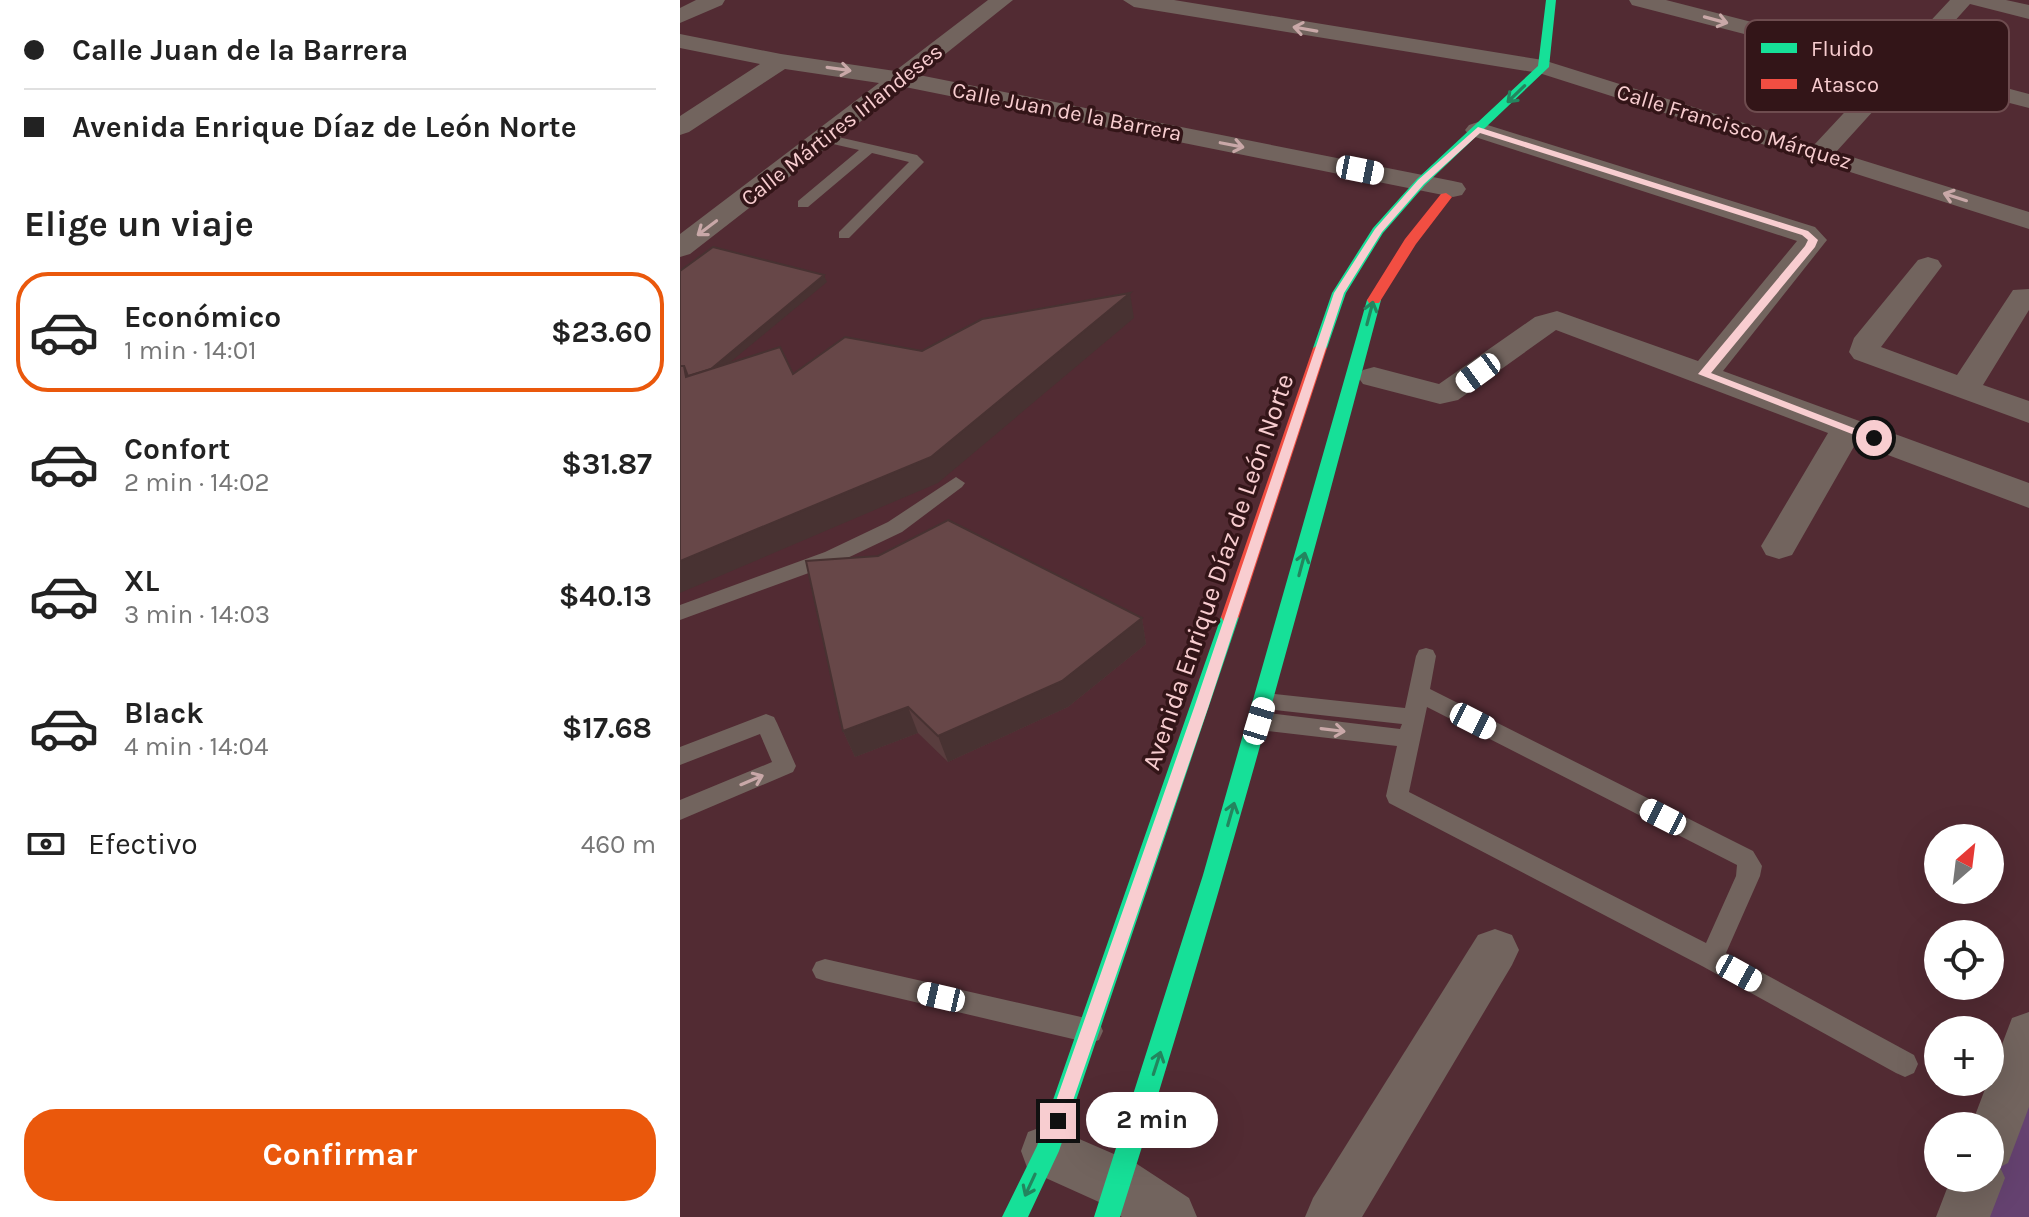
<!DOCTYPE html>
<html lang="es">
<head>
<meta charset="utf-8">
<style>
	:root { --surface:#fff; --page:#f2f2f2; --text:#222; --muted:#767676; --line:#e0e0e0; --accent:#ea580c }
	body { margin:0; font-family:Karla,sans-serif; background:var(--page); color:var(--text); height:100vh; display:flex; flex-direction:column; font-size:30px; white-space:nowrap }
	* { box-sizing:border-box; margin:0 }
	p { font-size:26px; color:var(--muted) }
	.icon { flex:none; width:44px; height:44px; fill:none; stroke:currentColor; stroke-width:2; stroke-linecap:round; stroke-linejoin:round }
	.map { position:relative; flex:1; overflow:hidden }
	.sheet { display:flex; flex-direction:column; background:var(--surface); width:680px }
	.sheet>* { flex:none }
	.guide { display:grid; align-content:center; height:176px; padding:0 24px; background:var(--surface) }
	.needle { width:52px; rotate:28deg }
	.controls { position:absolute; left:1244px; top:824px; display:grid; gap:16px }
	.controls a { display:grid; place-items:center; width:80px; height:80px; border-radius:50%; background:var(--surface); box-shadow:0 8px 32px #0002; font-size:40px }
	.end { position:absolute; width:36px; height:36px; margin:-18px; border:10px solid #f8cdd0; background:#111; box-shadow:0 0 0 4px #111 }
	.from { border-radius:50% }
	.bubble { position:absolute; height:56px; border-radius:28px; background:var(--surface); box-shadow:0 8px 32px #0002; font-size:26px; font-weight:700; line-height:56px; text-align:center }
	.car { position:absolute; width:24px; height:48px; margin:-24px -12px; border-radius:10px; box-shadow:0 0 6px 2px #0007; background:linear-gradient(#fff 24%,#345 0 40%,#fff 0 76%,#345 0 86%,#fff 0) }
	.guide b { display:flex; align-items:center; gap:28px; height:76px; font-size:30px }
	.guide b+b { border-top:2px solid var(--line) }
	.guide i { width:20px; height:20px; background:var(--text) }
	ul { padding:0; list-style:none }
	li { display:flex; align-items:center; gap:24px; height:120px; margin:0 16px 12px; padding:0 8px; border:4px solid transparent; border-radius:32px }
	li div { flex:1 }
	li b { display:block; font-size:30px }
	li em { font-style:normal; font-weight:700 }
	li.selected { border-color:var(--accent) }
	li>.icon { width:72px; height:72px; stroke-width:1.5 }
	h2 { padding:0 24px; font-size:36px; line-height:96px }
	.pay { display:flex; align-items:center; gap:20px; height:88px; padding:0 24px; font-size:30px }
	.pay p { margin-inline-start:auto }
	.primary-button { display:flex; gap:16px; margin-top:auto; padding:16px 24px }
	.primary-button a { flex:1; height:92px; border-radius:32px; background:var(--accent); color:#fff; font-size:32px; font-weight:700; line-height:92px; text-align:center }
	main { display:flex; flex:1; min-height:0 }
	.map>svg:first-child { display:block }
</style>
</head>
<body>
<main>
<section class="sheet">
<div class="guide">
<b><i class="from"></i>Calle Juan de la Barrera</b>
<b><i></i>Avenida Enrique Díaz de León Norte</b>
</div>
<h2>Elige un viaje</h2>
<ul>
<li class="selected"><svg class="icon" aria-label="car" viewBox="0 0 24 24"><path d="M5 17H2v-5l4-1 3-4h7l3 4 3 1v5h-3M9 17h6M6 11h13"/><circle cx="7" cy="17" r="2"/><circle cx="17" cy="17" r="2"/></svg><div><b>Económico</b><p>1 min · 14:01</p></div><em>$23.60</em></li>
<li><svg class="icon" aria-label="car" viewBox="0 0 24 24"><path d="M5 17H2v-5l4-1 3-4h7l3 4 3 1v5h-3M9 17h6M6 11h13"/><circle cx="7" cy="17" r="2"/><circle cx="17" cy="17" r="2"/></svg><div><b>Confort</b><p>2 min · 14:02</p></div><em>$31.87</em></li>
<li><svg class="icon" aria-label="car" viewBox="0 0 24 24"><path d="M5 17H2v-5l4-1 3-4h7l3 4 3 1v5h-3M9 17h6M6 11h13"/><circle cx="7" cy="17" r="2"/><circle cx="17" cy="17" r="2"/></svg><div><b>XL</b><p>3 min · 14:03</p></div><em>$40.13</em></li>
<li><svg class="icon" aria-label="car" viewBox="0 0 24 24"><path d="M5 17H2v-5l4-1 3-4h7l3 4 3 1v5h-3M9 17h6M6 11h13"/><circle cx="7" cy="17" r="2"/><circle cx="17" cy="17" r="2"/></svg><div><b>Black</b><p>4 min · 14:04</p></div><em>$17.68</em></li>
</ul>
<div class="pay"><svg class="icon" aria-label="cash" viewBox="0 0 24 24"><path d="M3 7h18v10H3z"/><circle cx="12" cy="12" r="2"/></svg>Efectivo<p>460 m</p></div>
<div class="primary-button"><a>Confirmar</a></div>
</section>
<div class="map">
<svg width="1349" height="1217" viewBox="0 0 1349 1217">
	<rect width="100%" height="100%" fill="#522b33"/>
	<!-- green -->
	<polygon fill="#654270" points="1349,1077 1349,1217 1301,1217"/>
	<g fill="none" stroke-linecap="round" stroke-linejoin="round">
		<!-- lane -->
		<g fill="#72645e" fill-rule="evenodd">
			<polygon points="145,134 237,155 244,162 169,238 159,238 159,232 229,162 192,153 128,207 118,207 118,201 179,150 140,141 138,138"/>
			<polygon points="276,477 285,483 282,487 222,532 159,562 0,620 0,605 145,552 208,522"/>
			<path d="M 746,648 L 753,650 L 756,656 L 750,689 L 1073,851 L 1082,866 L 1080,876 L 1046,953 L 1234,1055 L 1238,1064 L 1234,1073 L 1225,1077 L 1216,1073 L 1022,966 L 709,803 L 706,796 L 717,746 L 579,730 L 571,727 L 568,721 L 571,715 L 579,712 L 720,729 L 722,724 L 585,709 L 577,707 L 574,701 L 577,695 L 585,693 L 725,708 L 736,656 L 739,650 ZM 747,707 L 1057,865 L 1056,876 L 1026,943 L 729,792 Z"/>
			<polygon points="86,714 94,717 97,723 116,766 113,772 0,820 0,800 92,762 80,734 0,765 0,747"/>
			<polygon points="145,959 410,1019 419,1022 423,1031 419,1040 410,1043 145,981 136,978 132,970 136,962"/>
		</g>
		<!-- street -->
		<g fill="#72645e" fill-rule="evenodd">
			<polygon points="16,0 45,0 42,5 0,23 0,8"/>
			<polygon points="308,0 333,0 239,75 773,181 782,183 786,189 782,195 773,197 225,87 10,254 0,257 0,234 199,83 105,69 9,132 0,135 0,116 80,64 0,48 0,34 101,54 215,71"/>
			<polygon points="443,0 494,0 863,60 1134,145 1204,70 952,5 949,0 986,0 1215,59 1270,0 1326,0 1349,5 1349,19 1290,4 1236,64 1349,94 1349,108 1225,76 1156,152 1349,212 1349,229 859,73 454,7"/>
			<polygon points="798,122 1135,227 1147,240 1043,371 1349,483 1349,508 1176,443 1112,555 1099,559 1086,555 1081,546 1148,433 876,330 778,400 760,404 683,384 678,377 683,370 694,367 759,384 855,317 877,311 1018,361 1117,241 789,135 785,130 789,125"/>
			<polygon points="1248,257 1258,260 1262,266 1201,347 1277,375 1333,290 1349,289 1349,310 1303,385 1349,401 1349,423 1174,359 1169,352 1174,338 1238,260"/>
			<polygon points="815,929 832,935 839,950 832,965 682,1217 625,1217 633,1198 798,935"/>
			<polygon points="1349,1012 1349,1107 1328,1163 1320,1167 1325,1178 1310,1217 1256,1217 1271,1178 1310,1178 1310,1126 1291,1126 1332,1018"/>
			<polygon points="367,1125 457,1164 509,1198 517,1217 442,1217 419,1202 348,1170 341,1151 348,1132"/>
		</g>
		<!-- fast -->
		<g fill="#16e098" fill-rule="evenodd">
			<polygon points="866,0 876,0 869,67 745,185 703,233 666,293 647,348 640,352 635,351 633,348 652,293 693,228 737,179 858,66"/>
			<path d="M 694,296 L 701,300 C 620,607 536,914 440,1217 L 414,1217 L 523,875 L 687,300 Z"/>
			<polygon points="550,610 559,617 379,1151 348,1217 322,1217 357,1146 541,617"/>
		</g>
		<!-- jam -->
		<g fill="#f24e42" fill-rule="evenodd">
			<polygon points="766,193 772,197 736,244 699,303 689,303 687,300 725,239 761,194"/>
			<polygon points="640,344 647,348 559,617 550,624 544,622 541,617 633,348"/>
		</g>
	</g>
	<!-- wall -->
	<polygon fill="#593d3e" points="462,618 466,644 388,707 268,762 238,733 175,757 163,731"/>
	<!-- shaded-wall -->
	<g fill="#483232">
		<polygon points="144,275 147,282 18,389 15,382"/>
		<polygon points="450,293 454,318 258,483 0,593 0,561"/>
		<polygon points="462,618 466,644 388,707 268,762 258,736"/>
		<polygon points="228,707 238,733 175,757 163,731"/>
	</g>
	<!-- building -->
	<g fill="#674748" stroke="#483232" stroke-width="2">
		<polygon points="33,247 144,275 31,369 8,376 4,366 0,366 0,271"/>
		<polygon points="450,293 251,457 0,561 0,366 4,366 6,377 100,347 113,374 165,337 242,351 302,319"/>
		<polygon points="268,520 462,618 382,681 258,736 228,707 163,731 126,561 198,556"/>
	</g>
	<!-- one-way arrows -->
	<defs><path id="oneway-shaft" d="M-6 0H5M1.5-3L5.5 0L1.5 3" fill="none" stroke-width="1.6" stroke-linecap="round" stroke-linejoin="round" transform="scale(2)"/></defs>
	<g stroke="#c9a8a8">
		<use href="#oneway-shaft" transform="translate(1036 20) rotate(15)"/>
		<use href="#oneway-shaft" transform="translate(625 29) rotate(-170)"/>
		<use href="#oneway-shaft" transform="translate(159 69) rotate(8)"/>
		<use href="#oneway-shaft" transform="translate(552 145) rotate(11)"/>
		<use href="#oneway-shaft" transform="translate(1275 197) rotate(-162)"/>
		<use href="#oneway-shaft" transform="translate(27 228) rotate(143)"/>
		<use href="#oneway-shaft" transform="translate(653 730) rotate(7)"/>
		<use href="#oneway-shaft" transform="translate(72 780) rotate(-23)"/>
	</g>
	<g stroke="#23855e">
		<use href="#oneway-shaft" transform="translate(836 94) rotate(136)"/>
		<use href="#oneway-shaft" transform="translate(690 313) rotate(-75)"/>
		<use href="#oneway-shaft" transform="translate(622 564) rotate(-75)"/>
		<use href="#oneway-shaft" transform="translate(551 814) rotate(-74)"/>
		<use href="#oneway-shaft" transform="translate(477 1063) rotate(-72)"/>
		<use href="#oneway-shaft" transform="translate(350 1185) rotate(115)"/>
	</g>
	<!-- route -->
	<polygon fill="#f8cdd0" points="798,127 1128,231 1138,240 1135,247 1031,373 1200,438 1190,441 1018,374 1125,246 1128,240 1122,235 800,133 744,184 702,232 664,293 528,708 386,1121 384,1127 378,1130 371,1127 369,1121 514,708 654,293 695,229 738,180"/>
	<g text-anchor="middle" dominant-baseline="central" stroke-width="7" stroke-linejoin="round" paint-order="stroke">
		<!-- far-street labels -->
		<g font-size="22" fill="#f8cdd0" stroke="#331518">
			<text transform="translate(387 112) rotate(11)">Calle Juan de la Barrera</text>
			<text transform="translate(162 125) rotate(-38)">Calle Mártires Irlandeses</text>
			<text transform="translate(1054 127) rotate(17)">Calle Francisco Márquez</text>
		</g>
		<!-- street labels -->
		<g font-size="26" fill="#f8cdd0" stroke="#331518">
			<text transform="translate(538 572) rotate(-71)">Avenida Enrique Díaz de León Norte</text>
		</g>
	</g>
	<!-- legend -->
	<rect x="1065" y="20" width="264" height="92" rx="12" fill="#331518" stroke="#6e4c4f" stroke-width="2"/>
	<rect x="1081" y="43" width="36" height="10" fill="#16e098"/>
	<rect x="1081" y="79" width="36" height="10" fill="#f24e42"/>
	<g font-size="22" fill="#f8cdd0">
		<text x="1131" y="56">Fluido</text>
		<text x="1131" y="92">Atasco</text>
	</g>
</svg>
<div class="controls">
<a><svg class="needle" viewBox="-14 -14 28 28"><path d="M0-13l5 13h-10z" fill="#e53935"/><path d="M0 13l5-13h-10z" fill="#767676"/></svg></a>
<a><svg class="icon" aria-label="locate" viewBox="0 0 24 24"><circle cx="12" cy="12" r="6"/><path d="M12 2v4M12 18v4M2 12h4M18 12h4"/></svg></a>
<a>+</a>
<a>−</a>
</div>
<i class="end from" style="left:1194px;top:438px"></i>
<i class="end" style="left:378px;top:1121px"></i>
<div class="bubble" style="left:406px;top:1092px;width:132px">2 min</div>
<i class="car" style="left:680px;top:170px;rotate:101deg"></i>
<i class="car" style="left:798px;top:373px;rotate:234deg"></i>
<i class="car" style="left:579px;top:721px;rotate:17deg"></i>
<i class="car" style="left:793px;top:721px;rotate:117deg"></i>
<i class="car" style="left:983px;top:817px;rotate:297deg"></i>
<i class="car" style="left:1059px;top:973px;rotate:119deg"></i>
<i class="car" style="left:261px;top:997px;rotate:283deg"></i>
</div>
</main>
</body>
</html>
